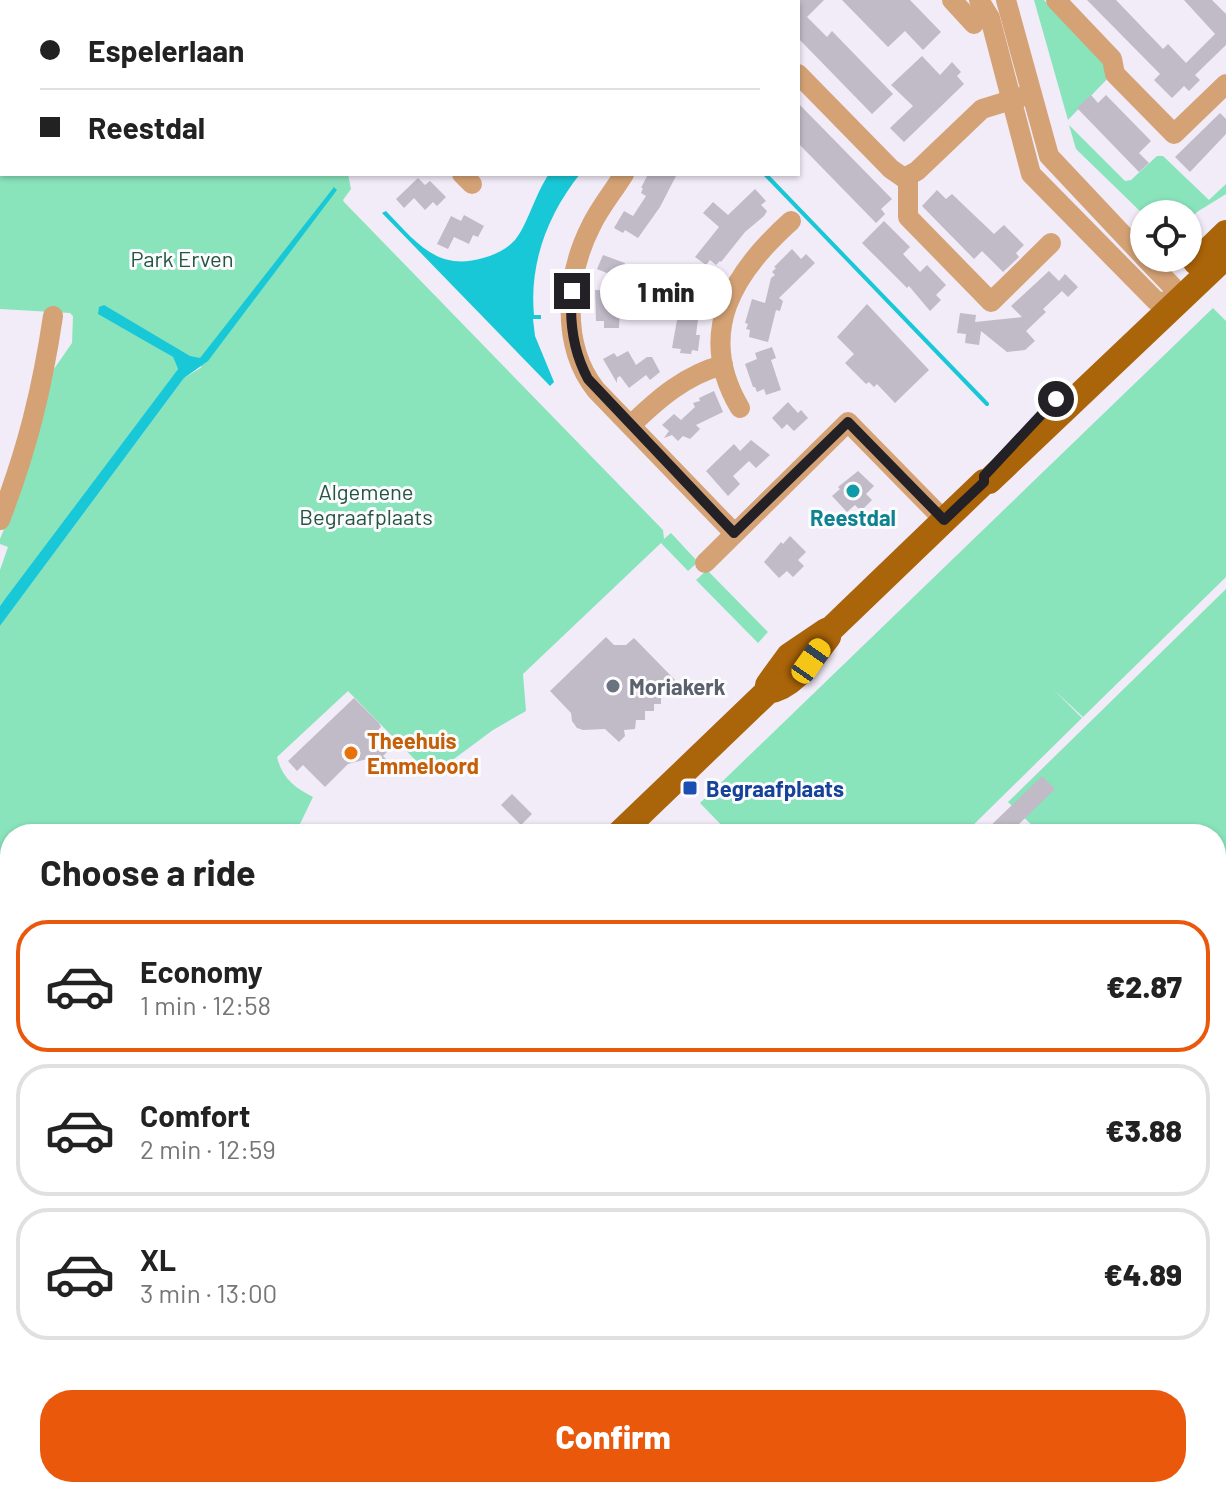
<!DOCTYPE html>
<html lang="en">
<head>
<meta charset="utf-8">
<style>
	:root { --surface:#fff; --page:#f6f6f6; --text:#222; --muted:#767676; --line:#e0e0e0; --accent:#ea580c }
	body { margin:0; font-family:Barlow,sans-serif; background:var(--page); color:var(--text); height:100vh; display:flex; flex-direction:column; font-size:30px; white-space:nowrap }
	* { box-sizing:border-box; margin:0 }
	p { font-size:26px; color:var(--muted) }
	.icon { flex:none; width:44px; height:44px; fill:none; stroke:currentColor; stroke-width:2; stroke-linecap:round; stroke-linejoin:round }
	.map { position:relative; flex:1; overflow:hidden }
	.panel { position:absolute; left:0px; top:824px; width:1226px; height:674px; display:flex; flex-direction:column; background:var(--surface); border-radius:32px 32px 0 0; box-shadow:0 2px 6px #0004 }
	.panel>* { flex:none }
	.banner { position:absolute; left:0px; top:0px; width:800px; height:176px; box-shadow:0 2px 6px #0004; display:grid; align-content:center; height:176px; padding:0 40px; background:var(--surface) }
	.controls { position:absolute; left:1130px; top:200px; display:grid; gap:16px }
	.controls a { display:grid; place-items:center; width:72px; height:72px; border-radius:50%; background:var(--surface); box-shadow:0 2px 6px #0004; font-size:40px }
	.end { position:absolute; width:36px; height:36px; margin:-18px; border:10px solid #232125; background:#fff; box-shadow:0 0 0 4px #fff }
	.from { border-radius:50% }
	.bubble { position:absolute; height:56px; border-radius:28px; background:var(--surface); box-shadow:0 2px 6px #0004; font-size:26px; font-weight:800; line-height:56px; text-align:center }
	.car { position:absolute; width:24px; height:48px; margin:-24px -12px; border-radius:10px; box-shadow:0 0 6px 2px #0007; background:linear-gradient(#f5c518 24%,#345 0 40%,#f5c518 0 76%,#345 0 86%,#f5c518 0) }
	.banner b { display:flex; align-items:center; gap:28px; height:76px; font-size:30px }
	.banner b+b { border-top:2px solid var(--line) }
	.banner i { width:20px; height:20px; background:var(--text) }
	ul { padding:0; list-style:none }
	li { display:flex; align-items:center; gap:24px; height:132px; margin:0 16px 12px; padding:0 24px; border:4px solid var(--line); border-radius:32px }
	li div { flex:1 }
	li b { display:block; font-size:30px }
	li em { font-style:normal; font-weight:800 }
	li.active { border-color:var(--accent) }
	li>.icon { width:72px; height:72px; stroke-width:1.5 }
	h2 { padding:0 40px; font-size:36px; line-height:96px }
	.primary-button { display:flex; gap:16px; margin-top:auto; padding:16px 40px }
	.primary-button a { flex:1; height:92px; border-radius:32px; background:var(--accent); color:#fff; font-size:32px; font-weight:800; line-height:92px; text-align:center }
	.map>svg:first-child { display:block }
</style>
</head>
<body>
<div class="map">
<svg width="1226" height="1497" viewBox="0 0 1226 1497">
	<rect width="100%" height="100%" fill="#f2ebf8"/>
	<!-- green -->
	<g fill="#89e4bc">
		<path d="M 0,0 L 252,0 L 253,2 L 2,2 L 2,174 L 348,174 L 351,189 L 343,200 L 344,202 L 663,530 L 664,539 L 671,533 L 698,562 L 688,571 L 661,543 L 523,674 L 526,711 L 493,730 L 431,776 L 348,691 L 277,757 C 282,778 295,788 313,797 L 299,826 L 291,834 L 10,834 L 10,965 L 0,953 L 0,626 L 184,378 L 202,367 L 97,311 L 173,357 L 178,369 L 0,606 L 0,570 L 8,547 L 0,544 L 0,539 L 22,485 L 54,369 L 72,343 L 73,316 L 70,313 L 0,309 Z"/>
		<polygon points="1034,0 1044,0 1107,67 1109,77 1068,120"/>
		<polygon points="1069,125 1125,181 1131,180 1157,156 1163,156 1209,200 1226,184 1226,194 1197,212 1188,221 1188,214 1144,215 1076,149"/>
		<polygon points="1213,308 1226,321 1226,577 1083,717 1053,689 1082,718 964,834 730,834 700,803"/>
		<polygon points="707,570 768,632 758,643 696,580"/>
		<polygon points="1226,589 1226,984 1216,996 1216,834 1041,834 1008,802"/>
		<polygon points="0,971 10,983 10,1077 0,1086"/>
		<polygon points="0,1092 10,1103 8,1272 0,1263"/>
		<polygon points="1226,1135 1226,1490 1214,1497 1147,1497 1147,1488 1216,1488 1216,1142"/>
		<polygon points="10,1462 10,1488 77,1488 66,1497 0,1497 0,1470"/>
		<polygon points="1046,1488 1140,1488 1140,1497 1034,1497"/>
	</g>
	<!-- water -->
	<g fill="#19c8d6">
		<path d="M 549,174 L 580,174 C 548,214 529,263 534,315 L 541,315 L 541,319 L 533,319 L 535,336 L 554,382 L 550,386 L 382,213 L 386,211 C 415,241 437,272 483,258 C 495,255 507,249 515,240 C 528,224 535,194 549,174 Z"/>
		<polygon points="334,187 337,190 208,361 184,378 0,626 0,606 5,599 178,369 173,357 98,314 99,307 104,305 190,356 200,358"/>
	</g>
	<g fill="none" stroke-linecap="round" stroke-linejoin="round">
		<!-- stream -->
		<polyline stroke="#19c8d6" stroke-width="4" points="765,174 987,404"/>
	</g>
	<!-- building -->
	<g fill="#c1bac7">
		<polygon points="798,0 824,0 807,17 827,37 832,31 893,94 872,114 798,38"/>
		<polygon points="842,0 910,0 941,32 923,50 905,31 888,47"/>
		<polygon points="1087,0 1116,0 1163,49 1168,44 1186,63 1215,34 1184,0 1212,0 1226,14 1226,45 1195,75 1200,80 1189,91 1184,86 1172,98 1154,80 1160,74"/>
		<polygon points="922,56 940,75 952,62 961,72 957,76 964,84 904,142 890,128 913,106 891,85"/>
		<polygon points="1091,95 1098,103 1106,95 1151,141 1139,153 1149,163 1139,172 1077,108"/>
		<polygon points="798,103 892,199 881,209 885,214 876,223 798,143"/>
		<polygon points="1220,113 1226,119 1226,134 1190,172 1175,157"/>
		<polygon points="648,174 677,174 660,207 638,238 625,230 623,233 614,228 624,211 633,216 646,196 641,193 643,188 641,188"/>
		<polygon points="418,178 425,185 430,181 446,197 437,206 433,202 425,210 414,198 404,208 396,199"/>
		<polygon points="755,189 766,201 761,205 767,211 764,216 745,232 721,262 720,261 716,265 710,260 706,265 695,257 719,227 703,213 713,202 728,215"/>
		<polygon points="937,190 946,199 952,194 994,234 1004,225 1024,245 1016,253 1019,257 1003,272 982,251 974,259 922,206"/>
		<polygon points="464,215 484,226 478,237 473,235 469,244 454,237 448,249 437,244 451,216 461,221"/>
		<polygon points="884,221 910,247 903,254 920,272 927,265 946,285 936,295 941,300 930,311 909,286 907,288 862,243"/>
		<polygon points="792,249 801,259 806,254 815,263 779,298 783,301 780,311 776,310 768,342 749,337 750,330 746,329 748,324 745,323 752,299 765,303 771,278 775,275 772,272 776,268 774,267"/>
		<polygon points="603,255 625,263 619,278 597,269"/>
		<polygon points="1049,271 1059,281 1065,274 1078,287 1068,297 1062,291 1043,309 1046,312 1026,331 1035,341 1025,350 1007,352 981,331 979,345 965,343 966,334 957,333 960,313 976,315 975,322 1022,317 1011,306"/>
		<polygon points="595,290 621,291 619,328 604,328 604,321 596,321"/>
		<polygon points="682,292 706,296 702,312 699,311 696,335 700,335 698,351 692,350 691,354 680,353 681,349 672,348"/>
		<polygon points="867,304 929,370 895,403 877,384 874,387 869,382 866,384 845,363 854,354 837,337"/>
		<polygon points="772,347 776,358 771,360 781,390 766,395 764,389 757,392 755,387 753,387 745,364 757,359 755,353"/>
		<polygon points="628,351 636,365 647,357 652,357 660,372 650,380 646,375 629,388 620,376 617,378 617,383 603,359 614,353 617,357"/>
		<polygon points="714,391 723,412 696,425 700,429 690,439 683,436 678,441 672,435 664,438 669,431 662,425 674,414 681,420 695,407 693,403 700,401 699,398"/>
		<polygon points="788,402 798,413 801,410 808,418 794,431 787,424 782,429 772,418"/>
		<polygon points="751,440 770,455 756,468 749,461 733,476 740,484 728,496 706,471 734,444 740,451"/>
		<polygon points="858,471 874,486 866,494 872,500 861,511 855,505 847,512 832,496 840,489 838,487"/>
		<polygon points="790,536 806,552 798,560 804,566 793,577 787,571 779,578 764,562 781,542 783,544"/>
		<polygon points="606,637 614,645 626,645 634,638 676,681 661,696 661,704 654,704 654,711 645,711 645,720 636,720 635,729 624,730 625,736 619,742 605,729 583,730 577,728 572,721 571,713 550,691"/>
		<polygon points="354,698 379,723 381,727 373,735 388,751 383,756 394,767 384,777 367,759 348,764 325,787 303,765 297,771 288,761"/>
		<polygon points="1042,776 1055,789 1018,825 1027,834 982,834"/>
		<polygon points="512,794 532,814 521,825 501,805"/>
	</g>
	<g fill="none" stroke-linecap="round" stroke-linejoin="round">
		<!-- minor -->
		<g stroke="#d4a275" stroke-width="20">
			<polyline points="332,0 333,2"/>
			<polyline points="598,0 600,2"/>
			<polyline points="952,0 974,24"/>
			<polyline points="979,0 990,18 1031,174 1156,301 1176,304 1172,286 1145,258"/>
			<polyline points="1006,0 1049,156 1144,257"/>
			<polyline points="1056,0 1112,59 1115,74 1174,134 1226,84"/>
			<polyline points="455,2 456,0"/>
			<polyline points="715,2 718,0"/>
			<polyline points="798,74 891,169 904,178 917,171 982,109 1031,94"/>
			<polyline points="462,174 472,184"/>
			<path d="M 624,174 C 613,192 600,207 591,226 C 566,275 560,345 596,390 L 734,533"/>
			<polyline points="908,177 908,217 991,302 1051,243"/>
			<path d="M 740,408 C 695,332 734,272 791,221"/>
			<path d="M 631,425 C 658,399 685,375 723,365"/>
			<path d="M 0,520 C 27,450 42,390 53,316"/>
			<polyline points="705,563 848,422 944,520"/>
			<polyline points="0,1278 10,1290"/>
			<polyline points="0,1344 10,1352"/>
			<polyline points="117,1488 119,1497"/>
			<polyline points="323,1488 336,1497"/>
			<polyline points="74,1497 85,1488"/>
			<polyline points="751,1497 761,1488"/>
		</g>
		<!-- major -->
		<g stroke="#aa6409" stroke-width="26">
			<polyline points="1196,262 1226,233"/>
			<polyline points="768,689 768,685 789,656 826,631"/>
			<path d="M 619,834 L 768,691 C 795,687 812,657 828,637 L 829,631 L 984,482 L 989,481 L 1226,256"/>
			<polyline points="0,1459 10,1451"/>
		</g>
	</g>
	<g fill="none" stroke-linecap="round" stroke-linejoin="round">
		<!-- route -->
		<path stroke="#232125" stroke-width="10" d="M 572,291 C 569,322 573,351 588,379 L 734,533 L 848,422 L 944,520 L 984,482 L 984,476 L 1056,399"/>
	</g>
	<!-- markers -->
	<circle fill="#0f9aa8" stroke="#fcfbfe" stroke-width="3" cx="853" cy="491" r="8"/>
	<circle fill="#6b7280" stroke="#fcfbfe" stroke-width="3" cx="613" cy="686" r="8"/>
	<circle fill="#e8710a" stroke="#fcfbfe" stroke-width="3" cx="351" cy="753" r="8"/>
	<rect fill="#1a4fb4" stroke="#fcfbfe" stroke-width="3" x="682" y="780" width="16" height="16" rx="4"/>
	<g text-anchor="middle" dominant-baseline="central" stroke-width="6" stroke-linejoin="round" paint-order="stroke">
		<!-- park labels -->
		<g font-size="22" fill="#245541" stroke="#fcfbfe">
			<text x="182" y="258">Park Erven</text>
			<text x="366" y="491">Algemene<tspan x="366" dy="25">Begraafplaats</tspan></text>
		</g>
		<!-- culture labels -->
		<g font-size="22" font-weight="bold" fill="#0d838f" stroke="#fcfbfe">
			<text x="853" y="517">Reestdal</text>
		</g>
		<!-- worship labels -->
		<g font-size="22" font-weight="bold" fill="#5b616d" stroke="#fcfbfe" text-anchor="start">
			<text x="629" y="686">Moriakerk</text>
		</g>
		<!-- food labels -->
		<g font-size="22" font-weight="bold" fill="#c56008" stroke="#fcfbfe" text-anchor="start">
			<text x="367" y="740">Theehuis<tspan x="367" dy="25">Emmeloord</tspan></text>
		</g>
		<!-- transit labels -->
		<g font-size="22" font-weight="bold" fill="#164399" stroke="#fcfbfe" text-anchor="start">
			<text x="706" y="788">Begraafplaats</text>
		</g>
	</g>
</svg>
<div class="controls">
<a><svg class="icon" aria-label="locate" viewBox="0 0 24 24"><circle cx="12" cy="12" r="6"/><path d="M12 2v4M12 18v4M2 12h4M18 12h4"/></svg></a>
</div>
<i class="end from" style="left:1056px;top:399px"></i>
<i class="end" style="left:572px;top:291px"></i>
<div class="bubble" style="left:600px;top:264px;width:132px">1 min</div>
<i class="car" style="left:811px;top:661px;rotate:35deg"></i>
<div class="banner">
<b><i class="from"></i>Espelerlaan</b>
<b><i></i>Reestdal</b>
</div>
<section class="panel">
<h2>Choose a ride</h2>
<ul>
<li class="active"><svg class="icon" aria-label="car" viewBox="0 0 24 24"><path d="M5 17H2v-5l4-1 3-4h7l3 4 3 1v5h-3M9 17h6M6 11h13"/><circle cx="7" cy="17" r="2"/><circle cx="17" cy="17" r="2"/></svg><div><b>Economy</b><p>1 min · 12:58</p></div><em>€2.87</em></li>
<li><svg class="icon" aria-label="car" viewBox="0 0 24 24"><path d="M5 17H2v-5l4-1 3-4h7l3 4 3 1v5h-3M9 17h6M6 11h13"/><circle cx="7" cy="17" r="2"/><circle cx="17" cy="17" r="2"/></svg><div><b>Comfort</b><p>2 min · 12:59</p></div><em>€3.88</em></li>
<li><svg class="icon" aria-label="car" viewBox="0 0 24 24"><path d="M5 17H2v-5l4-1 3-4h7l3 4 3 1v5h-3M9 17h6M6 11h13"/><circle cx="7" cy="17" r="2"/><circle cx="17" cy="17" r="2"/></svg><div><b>XL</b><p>3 min · 13:00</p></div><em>€4.89</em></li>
</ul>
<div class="primary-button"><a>Confirm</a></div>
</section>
</div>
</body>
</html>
